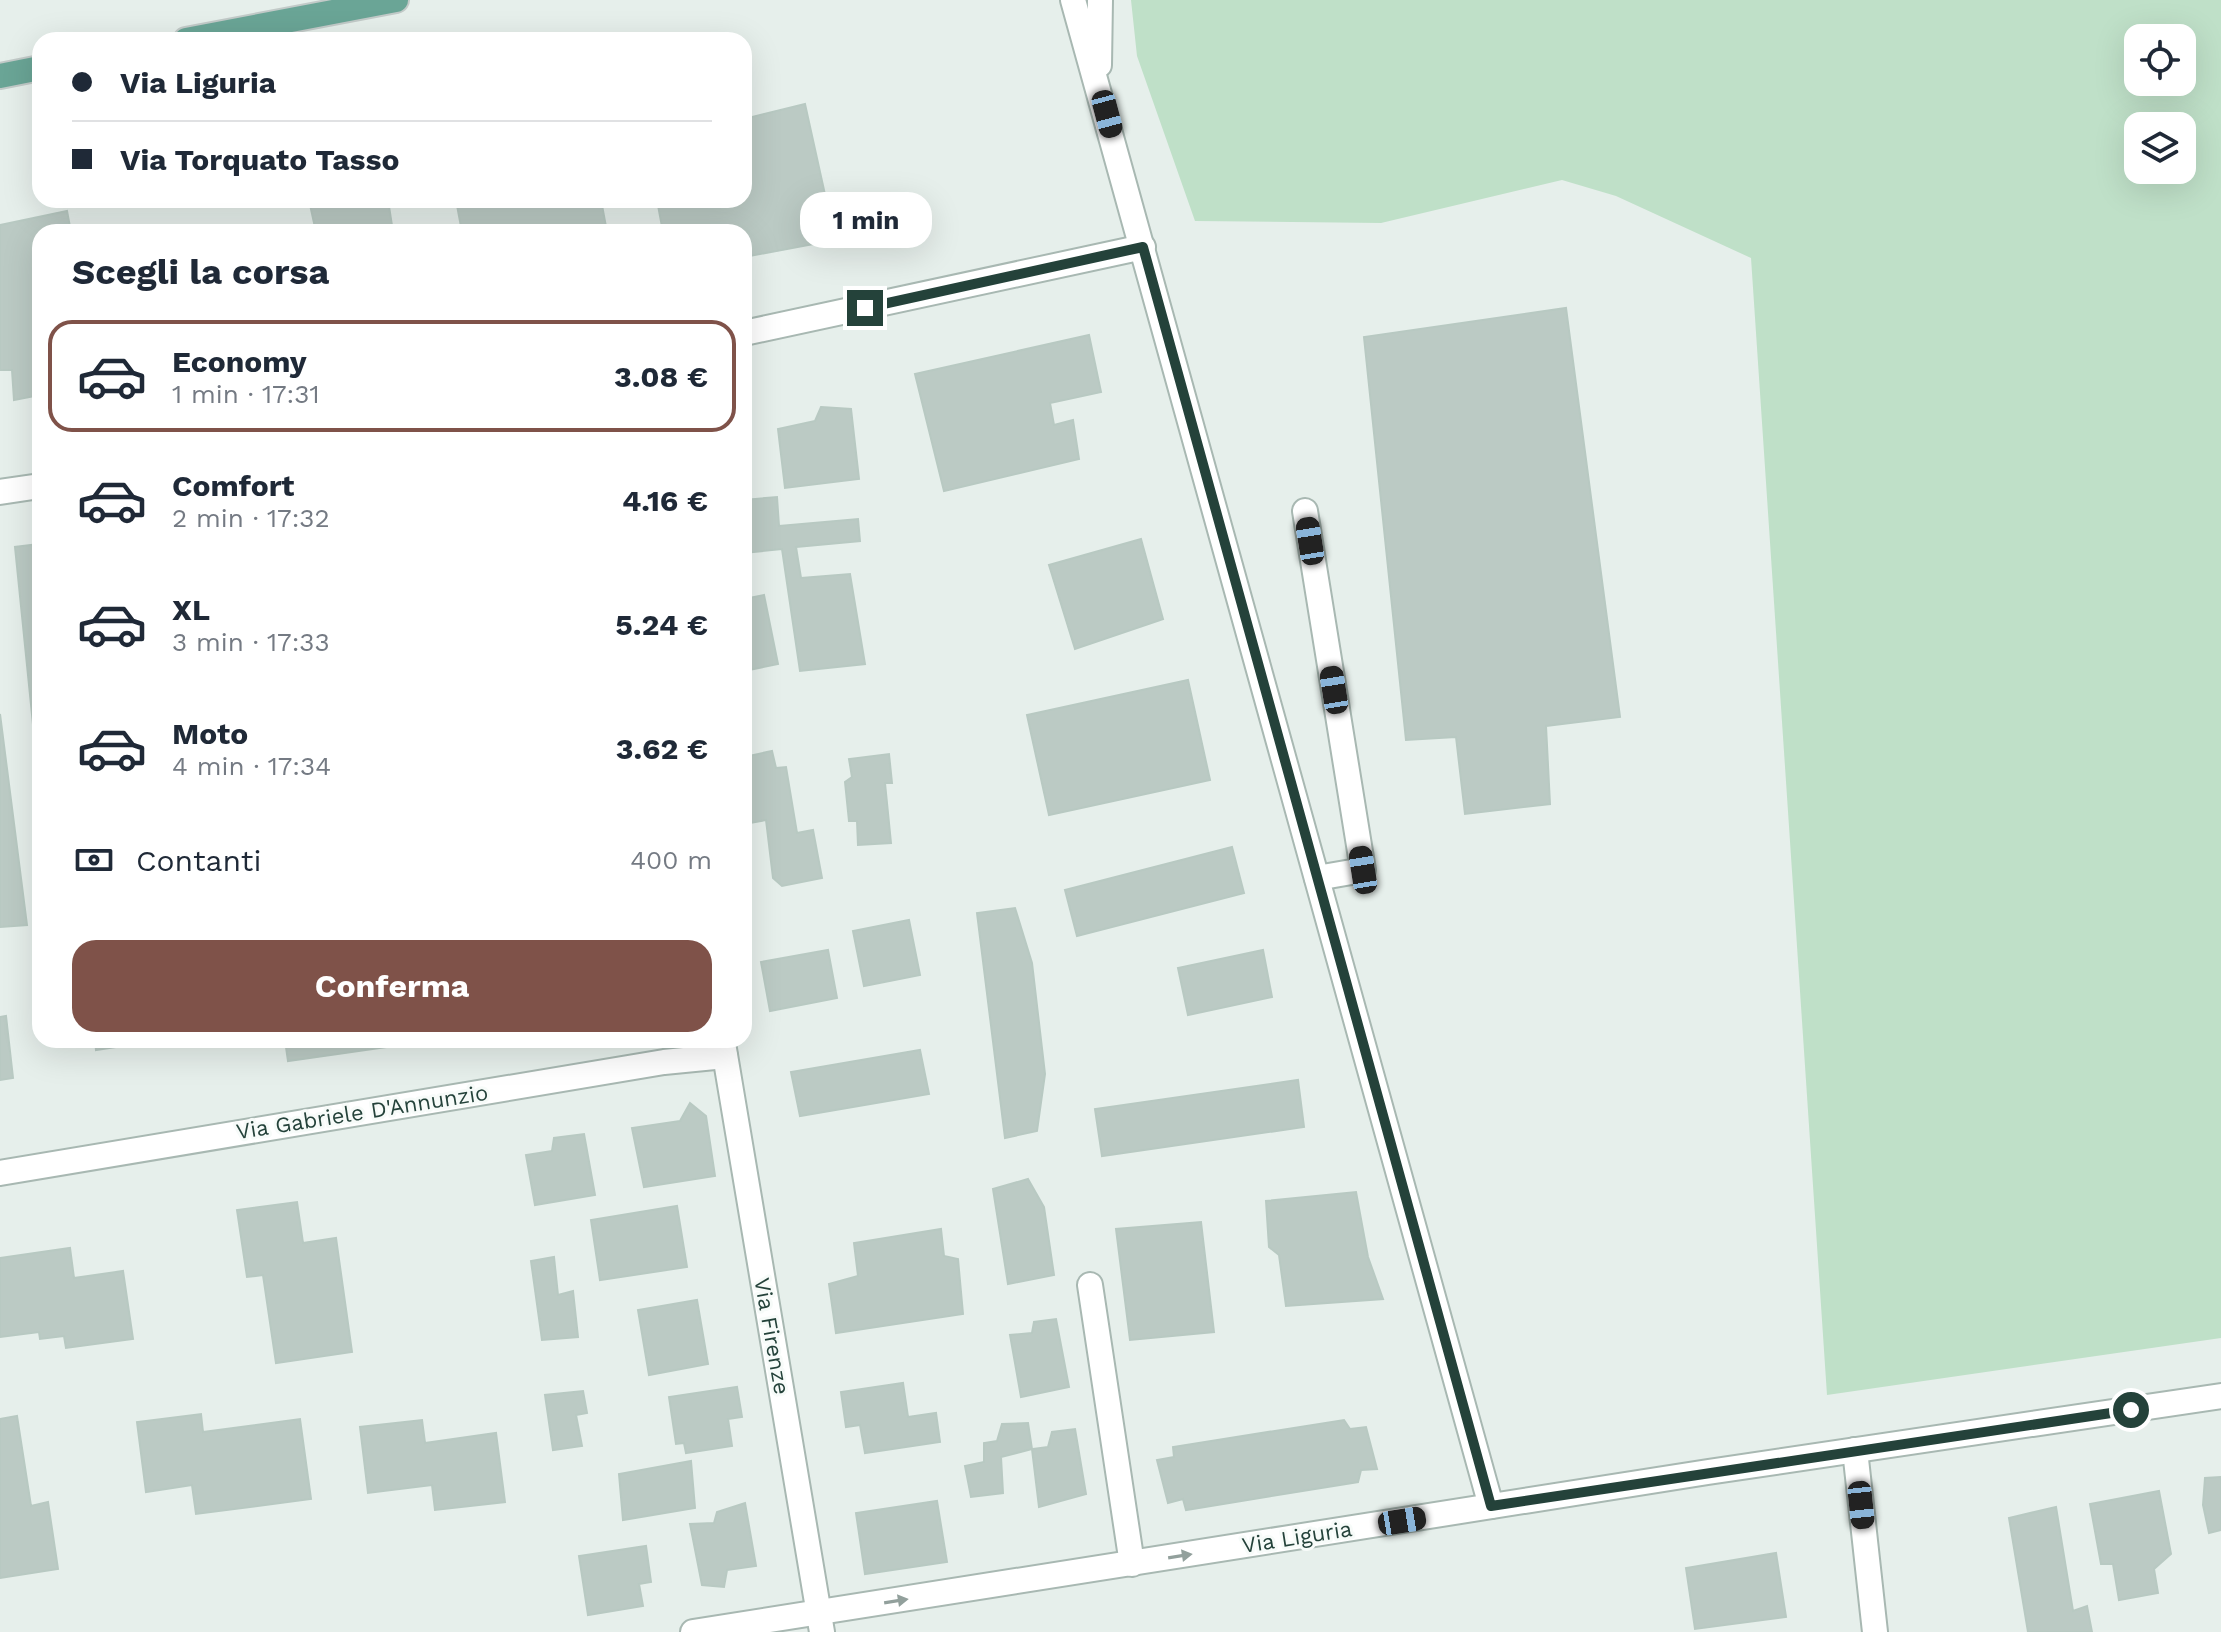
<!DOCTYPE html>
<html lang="it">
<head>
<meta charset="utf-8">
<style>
	:root { --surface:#fff; --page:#f2f2f3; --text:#1f2937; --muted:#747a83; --line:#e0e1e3; --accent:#7f5249 }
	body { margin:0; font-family:"Work Sans",sans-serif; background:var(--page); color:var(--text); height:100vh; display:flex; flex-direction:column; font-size:30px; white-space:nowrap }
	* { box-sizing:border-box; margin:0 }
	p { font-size:26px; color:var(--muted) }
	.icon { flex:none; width:44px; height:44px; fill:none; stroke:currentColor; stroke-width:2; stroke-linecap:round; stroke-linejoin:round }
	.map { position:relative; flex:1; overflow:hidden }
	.panel { position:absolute; left:32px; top:224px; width:720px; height:824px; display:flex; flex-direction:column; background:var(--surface); border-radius:24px; box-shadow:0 8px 32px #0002 }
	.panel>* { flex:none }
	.banner { position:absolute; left:32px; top:32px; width:720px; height:176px; border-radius:24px; box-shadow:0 8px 32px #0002; display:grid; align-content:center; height:176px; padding:0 40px; background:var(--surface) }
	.controls { position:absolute; left:2124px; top:24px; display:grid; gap:16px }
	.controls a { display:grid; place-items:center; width:72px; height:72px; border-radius:16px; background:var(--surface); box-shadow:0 8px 32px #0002; font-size:40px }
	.end { position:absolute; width:36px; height:36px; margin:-18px; border:10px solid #24423a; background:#fff; box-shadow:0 0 0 4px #fff }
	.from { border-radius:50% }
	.bubble { position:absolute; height:56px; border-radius:24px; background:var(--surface); box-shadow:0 8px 32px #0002; font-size:26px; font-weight:700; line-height:56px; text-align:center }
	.car { position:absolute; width:24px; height:48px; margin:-24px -12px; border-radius:10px; box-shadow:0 0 6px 2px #0007; background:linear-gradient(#222 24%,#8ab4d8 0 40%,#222 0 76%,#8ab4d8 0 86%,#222 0) }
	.banner b { display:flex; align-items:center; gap:28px; height:76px; font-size:30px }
	.banner b+b { border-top:2px solid var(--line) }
	.banner i { width:20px; height:20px; background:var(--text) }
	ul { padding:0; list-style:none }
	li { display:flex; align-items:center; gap:24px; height:112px; margin:0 16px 12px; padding:0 24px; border:4px solid transparent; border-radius:24px }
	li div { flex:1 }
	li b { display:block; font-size:30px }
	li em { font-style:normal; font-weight:700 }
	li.active { border-color:var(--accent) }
	li>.icon { width:72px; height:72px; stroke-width:1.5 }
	h2 { padding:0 40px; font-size:36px; line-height:96px }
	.pay { display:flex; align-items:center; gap:20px; height:88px; padding:0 40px; font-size:30px }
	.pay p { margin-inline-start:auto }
	.action { display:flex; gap:16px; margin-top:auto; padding:16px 40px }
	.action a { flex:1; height:92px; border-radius:24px; background:var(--accent); color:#fff; font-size:32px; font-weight:700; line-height:92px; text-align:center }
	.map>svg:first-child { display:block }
</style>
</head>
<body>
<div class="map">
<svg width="2221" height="1632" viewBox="0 0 2221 1632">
	<rect width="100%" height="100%" fill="#e6efeb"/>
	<!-- green -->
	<path fill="#bfe0c8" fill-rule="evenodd" d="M 1131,0 L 2221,0 L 2221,1338 L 1827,1395 L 1751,258 L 1616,196 L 1562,180 L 1381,223 L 1195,221 L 1137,56 ZM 2182,38 L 2182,82 L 2138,82 L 2138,38 ZM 2138,126 L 2182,126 L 2182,170 L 2138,170 Z"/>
	<!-- building -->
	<g fill="#bbcac4" stroke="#b8c9c2" stroke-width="2">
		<polygon points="805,104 835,240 744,257 744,232 663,232 657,200 744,200 744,119"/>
		<polygon points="309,200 388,200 393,232 316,232"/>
		<polygon points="456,200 601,200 607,232 462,232"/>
		<polygon points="67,211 71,232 40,232 40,395 14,400 12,370 0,370 0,225"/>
		<polygon points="1566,308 1620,717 1546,726 1550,804 1465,814 1456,737 1406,740 1364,337"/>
		<polygon points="1089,335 1101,392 1050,403 1054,425 1073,420 1079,459 944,491 915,374"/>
		<polygon points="821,407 851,409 859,479 785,488 778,429 815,421"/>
		<polygon points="777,497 779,526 858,519 860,541 796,547 801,578 850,574 865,664 800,671 782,549 744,553 744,500"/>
		<polygon points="1141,539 1163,619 1075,649 1049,565"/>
		<polygon points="40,544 40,743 35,744 15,547"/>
		<polygon points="764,595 778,664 744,671 744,599"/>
		<polygon points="1188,680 1210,780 1049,815 1027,715"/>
		<polygon points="0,714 27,925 0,927"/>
		<polygon points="772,751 776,768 786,767 797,833 813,830 822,878 782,886 773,878 766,820 744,824 744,757"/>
		<polygon points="889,754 892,783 885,783 891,843 858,845 857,821 849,821 845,782 852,777 849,759"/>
		<polygon points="1232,847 1244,893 1077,936 1065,890"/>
		<polygon points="1015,908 1032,963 1045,1074 1037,1131 1005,1138 977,913"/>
		<polygon points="909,920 920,975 864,986 853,931"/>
		<polygon points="828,950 837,998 770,1011 761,962"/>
		<polygon points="1263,950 1272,997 1188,1015 1178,968"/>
		<polygon points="6,1016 13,1078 0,1080 0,1017"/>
		<polygon points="95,1040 161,1040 96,1050"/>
		<polygon points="285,1040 421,1040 422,1042 288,1061"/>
		<polygon points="920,1050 929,1094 800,1116 791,1072"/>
		<polygon points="1298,1080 1304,1127 1102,1156 1095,1109"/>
		<polygon points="690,1103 706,1116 715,1176 644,1187 632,1128 680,1121"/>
		<polygon points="584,1134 595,1195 535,1205 526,1155 552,1151 554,1138"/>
		<polygon points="1028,1179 1044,1207 1054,1275 1008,1284 993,1189"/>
		<polygon points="1356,1192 1368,1257 1383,1299 1286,1306 1279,1255 1269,1247 1266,1201"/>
		<polygon points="297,1202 303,1243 336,1238 352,1352 276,1363 263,1275 247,1277 237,1210"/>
		<polygon points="677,1206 687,1267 600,1280 591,1220"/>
		<polygon points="1201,1222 1214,1332 1130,1340 1116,1229"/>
		<polygon points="941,1229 944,1256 958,1259 963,1314 836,1333 829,1284 858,1276 854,1243"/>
		<polygon points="70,1248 74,1278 123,1271 133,1339 66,1348 64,1336 40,1339 39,1332 0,1337 0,1258"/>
		<polygon points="554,1257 558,1295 573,1291 578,1337 542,1340 531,1261"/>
		<polygon points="697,1300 708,1364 649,1375 638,1310"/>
		<polygon points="1056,1319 1069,1387 1021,1397 1010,1335 1032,1333 1034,1322"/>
		<polygon points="903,1383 908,1417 936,1413 940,1442 865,1453 860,1425 846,1427 841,1392"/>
		<polygon points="737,1387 742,1417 728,1419 732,1446 686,1453 684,1443 676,1444 669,1397"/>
		<polygon points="583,1391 587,1413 576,1415 582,1446 553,1450 545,1395"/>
		<polygon points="201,1414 203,1432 300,1419 311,1499 196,1514 192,1485 146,1492 137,1422"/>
		<polygon points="17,1416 31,1506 48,1502 58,1569 0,1578 0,1419"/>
		<polygon points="422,1420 425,1443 496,1433 505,1502 435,1510 432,1485 368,1493 360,1427"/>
		<polygon points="1344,1420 1350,1429 1366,1427 1377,1469 1361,1470 1358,1482 1186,1510 1183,1499 1168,1503 1157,1460 1174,1457 1173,1447"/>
		<polygon points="1028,1423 1032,1449 1001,1457 1003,1493 971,1497 965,1466 984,1462 984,1443 997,1441 1002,1424"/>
		<polygon points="1075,1429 1086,1494 1039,1507 1032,1449 1048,1447 1052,1432"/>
		<polygon points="691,1461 695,1508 623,1520 619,1474"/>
		<polygon points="2221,1477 2221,1530 2209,1533 2203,1505 2205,1478"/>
		<polygon points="2159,1491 2171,1554 2154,1569 2158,1593 2119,1600 2113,1564 2101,1564 2090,1504"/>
		<polygon points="937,1501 947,1562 865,1574 856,1513"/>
		<polygon points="745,1503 756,1566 727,1570 724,1587 702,1585 690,1524 714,1523 717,1512"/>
		<polygon points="2056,1507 2073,1611 2087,1606 2092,1632 2028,1632 2009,1518"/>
		<polygon points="646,1546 651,1582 639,1584 643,1606 588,1615 579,1556"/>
		<polygon points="1776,1553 1786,1617 1695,1629 1686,1568"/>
	</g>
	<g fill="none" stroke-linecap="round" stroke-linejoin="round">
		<!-- minor casing -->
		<g stroke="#a8b8b2" stroke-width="28">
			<g id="minor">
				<polyline points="1073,0 1491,1506"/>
				<polyline points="1099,65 1100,0"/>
				<polyline points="744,333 1143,247"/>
				<polyline points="0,492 40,486"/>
				<polyline points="1305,511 1363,870 1317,878"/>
				<polyline points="723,1043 822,1632"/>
				<polyline points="0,1173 664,1062 725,1056"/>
				<polyline points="1090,1285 1132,1564"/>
				<polyline points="1855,1450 1875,1632"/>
				<polyline points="693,1632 1708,1472 2221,1396"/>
			</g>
		</g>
		<!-- major casing -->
		<g stroke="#c2cac8" stroke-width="28">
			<g id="major">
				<polyline points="186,40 396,0"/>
				<polyline points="0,76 40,68"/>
			</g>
		</g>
		<!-- minor -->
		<use href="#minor" stroke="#fff" stroke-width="24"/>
		<!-- major -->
		<use href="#major" stroke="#6aa596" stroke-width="24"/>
	</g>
	<!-- one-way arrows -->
	<defs><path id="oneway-solid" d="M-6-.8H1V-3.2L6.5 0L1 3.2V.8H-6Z" transform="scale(2)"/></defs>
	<g fill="#92a09c">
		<use href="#oneway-solid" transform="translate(1180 1556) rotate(-9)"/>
		<use href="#oneway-solid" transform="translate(896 1601) rotate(-9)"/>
	</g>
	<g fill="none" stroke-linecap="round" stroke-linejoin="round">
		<!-- route -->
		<polyline stroke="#24423a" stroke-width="10" points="865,308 1143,247 1491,1506 2131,1410"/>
	</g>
	<g text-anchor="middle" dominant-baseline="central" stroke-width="6" stroke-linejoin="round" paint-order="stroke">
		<!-- street labels -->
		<g font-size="22" fill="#24423a" stroke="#f7fbf9">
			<text transform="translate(362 1112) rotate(-9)">Via Gabriele D'Annunzio</text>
			<text transform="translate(772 1336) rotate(80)">Via Firenze</text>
			<text transform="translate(1297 1537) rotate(-9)">Via Liguria</text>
		</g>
	</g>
</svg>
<div class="controls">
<a><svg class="icon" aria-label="locate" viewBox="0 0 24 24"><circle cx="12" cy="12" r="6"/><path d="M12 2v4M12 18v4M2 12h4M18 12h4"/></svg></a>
<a><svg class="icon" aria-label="layers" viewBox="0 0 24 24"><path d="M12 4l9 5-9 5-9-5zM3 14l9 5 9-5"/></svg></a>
</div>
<i class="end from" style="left:2131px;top:1410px"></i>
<i class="end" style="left:865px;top:308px"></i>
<div class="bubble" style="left:800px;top:192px;width:132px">1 min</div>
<i class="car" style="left:1107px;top:114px;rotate:165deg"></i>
<i class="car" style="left:1310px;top:541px;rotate:351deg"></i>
<i class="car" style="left:1334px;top:690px;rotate:351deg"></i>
<i class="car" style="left:1363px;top:870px;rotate:351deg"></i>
<i class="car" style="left:1861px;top:1505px;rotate:174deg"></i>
<i class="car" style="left:1402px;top:1521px;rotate:81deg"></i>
<div class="banner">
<b><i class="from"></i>Via Liguria</b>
<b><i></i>Via Torquato Tasso</b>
</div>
<section class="panel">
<h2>Scegli la corsa</h2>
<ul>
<li class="active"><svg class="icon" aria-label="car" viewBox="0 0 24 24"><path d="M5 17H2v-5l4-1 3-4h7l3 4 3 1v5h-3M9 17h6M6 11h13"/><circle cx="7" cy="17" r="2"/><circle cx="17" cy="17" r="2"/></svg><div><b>Economy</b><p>1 min · 17:31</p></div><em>3.08 €</em></li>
<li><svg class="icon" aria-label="car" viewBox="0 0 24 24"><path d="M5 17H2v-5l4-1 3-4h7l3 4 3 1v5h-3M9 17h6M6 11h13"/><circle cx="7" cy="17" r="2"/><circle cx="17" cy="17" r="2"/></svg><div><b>Comfort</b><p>2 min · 17:32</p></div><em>4.16 €</em></li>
<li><svg class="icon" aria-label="car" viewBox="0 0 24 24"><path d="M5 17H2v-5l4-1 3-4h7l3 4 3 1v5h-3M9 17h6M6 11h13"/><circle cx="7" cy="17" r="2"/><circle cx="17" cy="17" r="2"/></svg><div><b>XL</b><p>3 min · 17:33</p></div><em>5.24 €</em></li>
<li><svg class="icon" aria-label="car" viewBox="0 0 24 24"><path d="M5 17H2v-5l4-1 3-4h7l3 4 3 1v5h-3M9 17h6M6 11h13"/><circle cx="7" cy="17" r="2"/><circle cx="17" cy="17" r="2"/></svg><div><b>Moto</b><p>4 min · 17:34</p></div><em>3.62 €</em></li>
</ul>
<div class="pay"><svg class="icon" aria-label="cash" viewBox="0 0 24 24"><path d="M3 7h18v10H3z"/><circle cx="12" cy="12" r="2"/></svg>Contanti<p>400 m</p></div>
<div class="action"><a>Conferma</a></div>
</section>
</div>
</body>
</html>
